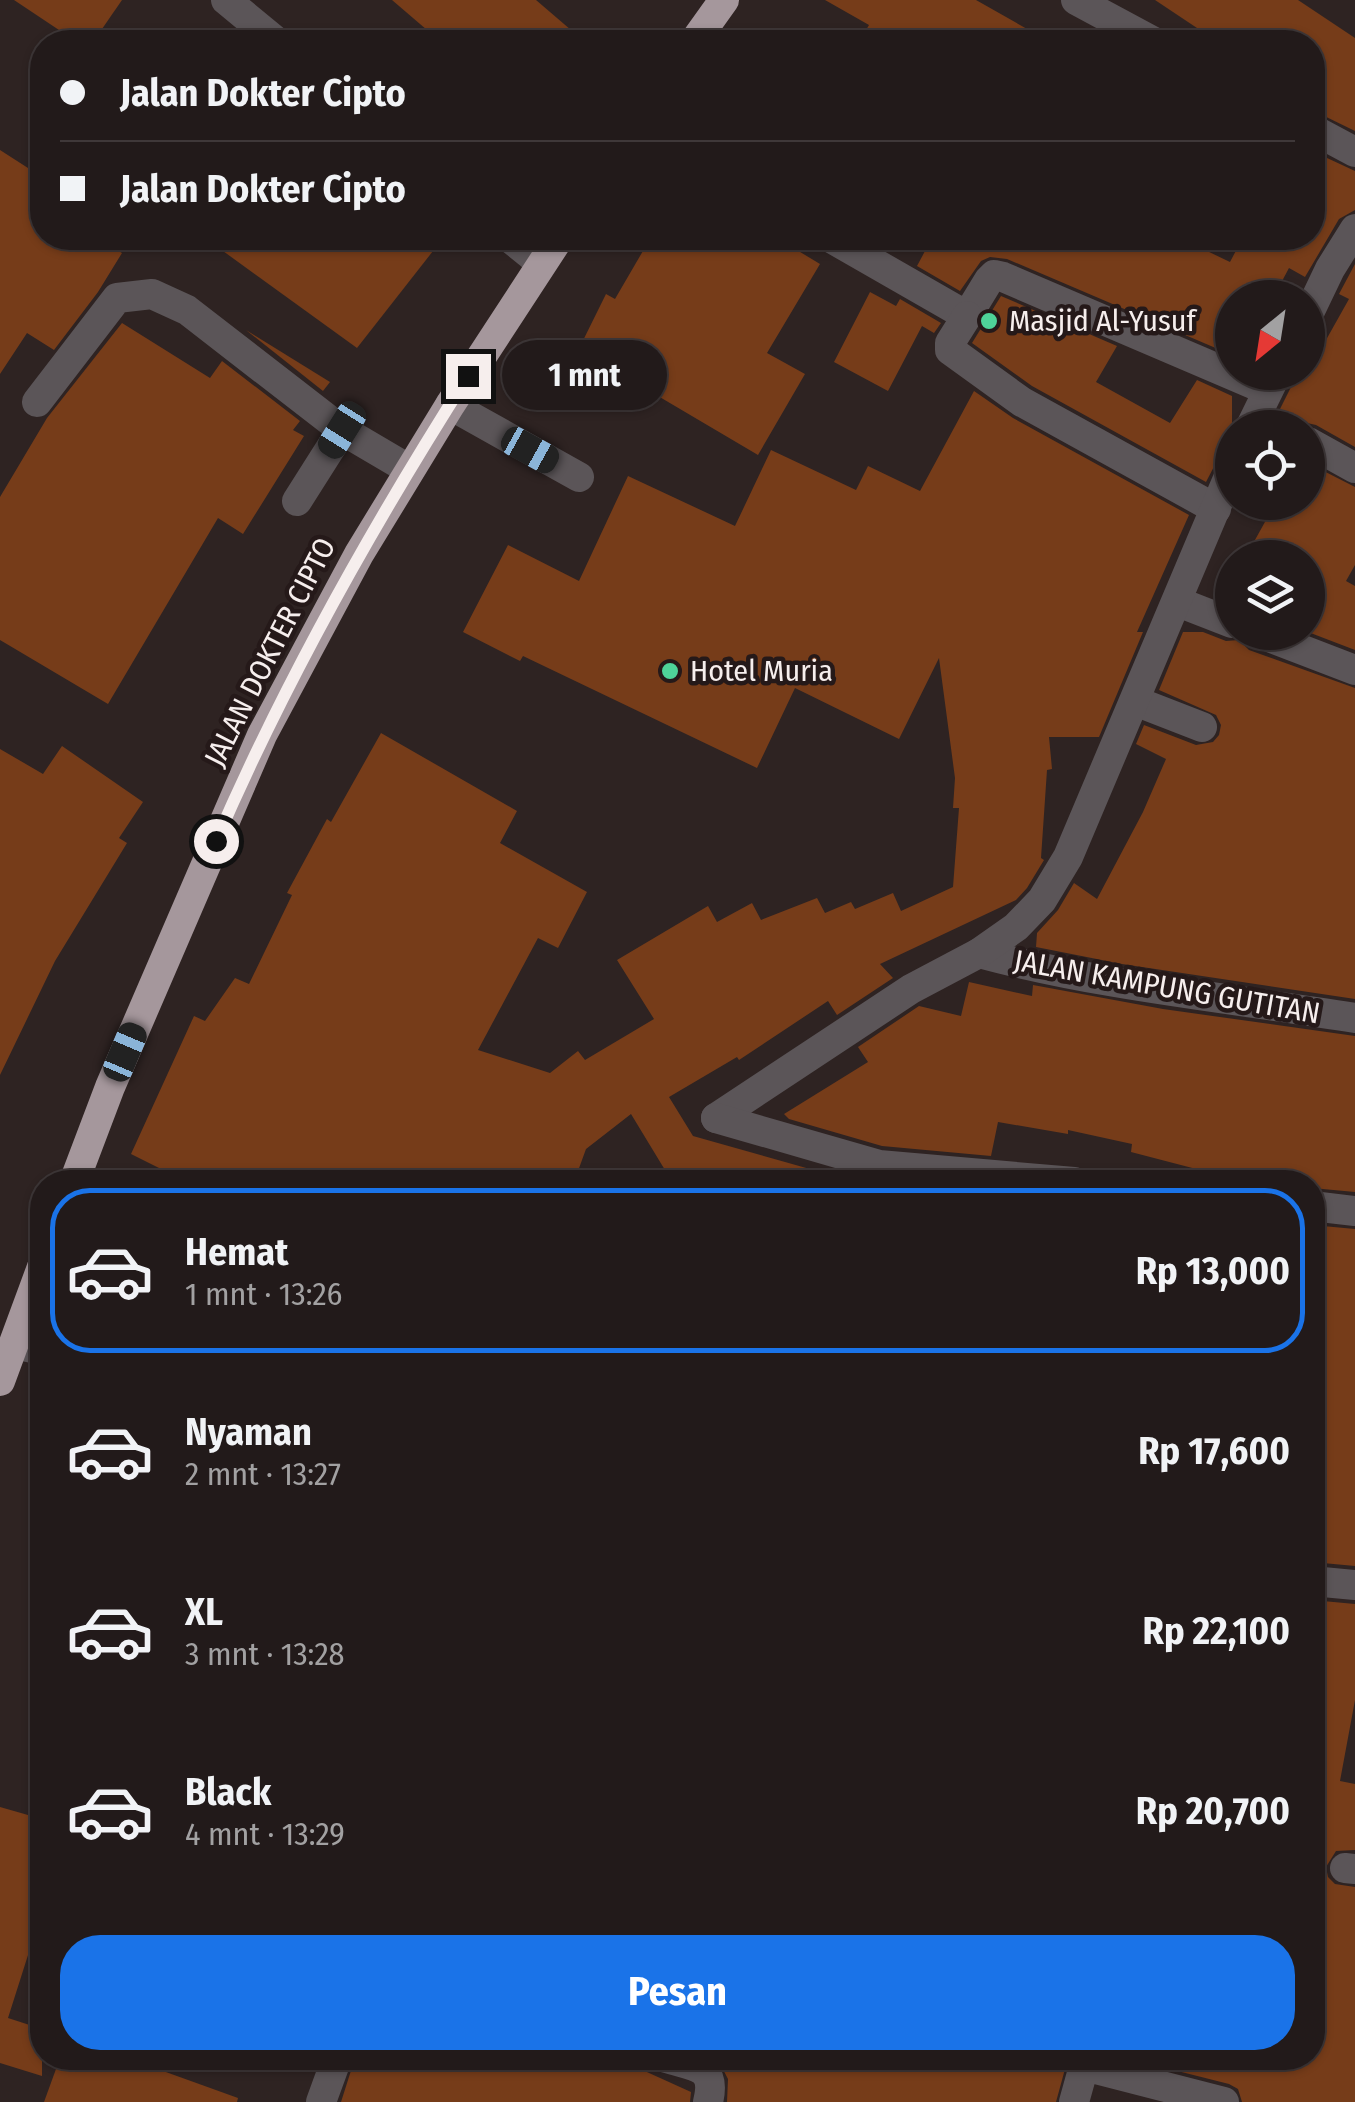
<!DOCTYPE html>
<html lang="id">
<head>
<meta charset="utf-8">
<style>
	:root { --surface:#221a1a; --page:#2a2323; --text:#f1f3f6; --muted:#a2a1a2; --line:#3f3839; --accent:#1a73e8 }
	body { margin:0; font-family:"Fira Sans Condensed",sans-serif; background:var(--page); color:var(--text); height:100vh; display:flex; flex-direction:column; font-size:38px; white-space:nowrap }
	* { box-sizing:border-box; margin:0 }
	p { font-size:32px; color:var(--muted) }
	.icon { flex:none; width:55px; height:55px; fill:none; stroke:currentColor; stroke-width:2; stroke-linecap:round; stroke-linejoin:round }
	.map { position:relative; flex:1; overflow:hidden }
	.sheet { position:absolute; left:30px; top:1170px; width:1295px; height:900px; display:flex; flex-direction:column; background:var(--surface); border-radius:40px; box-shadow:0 2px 8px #0004,0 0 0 2px var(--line) }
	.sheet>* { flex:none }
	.banner { position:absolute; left:30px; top:30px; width:1295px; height:220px; border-radius:40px; box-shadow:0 2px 8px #0004,0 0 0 2px var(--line); display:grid; align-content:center; height:220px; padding:0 30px; background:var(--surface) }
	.needle { width:65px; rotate:210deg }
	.controls { position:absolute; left:1215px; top:280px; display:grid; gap:20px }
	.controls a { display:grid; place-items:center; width:110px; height:110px; border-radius:50%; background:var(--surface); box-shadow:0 2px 8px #0004,0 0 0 2px var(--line); font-size:50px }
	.end { position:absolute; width:45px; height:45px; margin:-22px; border:12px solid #f6eeed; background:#111; box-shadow:0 0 0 5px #111 }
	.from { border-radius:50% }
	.bubble { position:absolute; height:70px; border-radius:35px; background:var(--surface); box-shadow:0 2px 8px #0004,0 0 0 2px var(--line); font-size:32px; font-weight:700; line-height:70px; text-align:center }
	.car { position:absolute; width:30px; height:60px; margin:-30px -15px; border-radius:12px; box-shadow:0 0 8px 2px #0007; background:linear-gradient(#222 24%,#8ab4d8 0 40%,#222 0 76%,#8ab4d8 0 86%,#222 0) }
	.banner b { display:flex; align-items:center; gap:35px; height:95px; font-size:38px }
	.banner b+b { border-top:2px solid var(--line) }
	.banner i { width:25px; height:25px; background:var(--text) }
	ul { padding:18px 0 0; list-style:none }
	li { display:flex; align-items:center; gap:30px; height:165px; margin:0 20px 15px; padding:0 10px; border:5px solid transparent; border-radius:40px }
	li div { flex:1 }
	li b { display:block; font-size:38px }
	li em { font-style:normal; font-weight:700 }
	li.on { border-color:var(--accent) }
	li>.icon { width:90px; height:90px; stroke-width:1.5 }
	.cta { display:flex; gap:20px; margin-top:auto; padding:20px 30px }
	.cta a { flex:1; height:115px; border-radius:40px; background:var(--accent); color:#fff; font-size:40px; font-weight:700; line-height:115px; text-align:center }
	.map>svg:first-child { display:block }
</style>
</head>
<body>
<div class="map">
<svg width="1355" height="2102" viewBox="0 0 1355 2102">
	<rect width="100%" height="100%" fill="#2e2322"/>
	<!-- building -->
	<g fill="#763c19">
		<polygon points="14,0 122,0 93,42 77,42"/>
		<polygon points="392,0 536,0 585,42 441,42"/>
		<polygon points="825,0 976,0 1050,42 859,42 869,25"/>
		<polygon points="1155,0 1298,0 1355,38 1355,131 1312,110 1312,42 1218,42"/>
		<polygon points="0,150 42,177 42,238 96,238 122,253 98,292 54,350 27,333 0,374"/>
		<polygon points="1312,151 1355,171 1355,210 1339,219 1305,277 1289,268 1273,298 1232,298 1232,355 1007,259 990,257 981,261 960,291 917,266 932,238 1180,238 1230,262 1240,243 1230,238 1312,238"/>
		<polygon points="205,238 415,238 433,251 357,348"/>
		<polygon points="669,238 777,238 820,264 767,353 805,374 758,455 619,373 603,405 561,385 606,294 615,299 647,244 661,252"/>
		<polygon points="1355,264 1355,447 1316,425 1307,423 1296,428 1277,415 1293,383 1294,372 1308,372 1308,351 1317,356 1349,299 1339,294"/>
		<polygon points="870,292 896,306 900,299 941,323 934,333 922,326 888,391 834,362"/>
		<polygon points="1001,296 1117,346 1096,382 1170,423 1197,380 1232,396 1232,451 1220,455 1206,482 1032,386 972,343"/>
		<polygon points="122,323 210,378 222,361 300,421 293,430 304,436 243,534 218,518 108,704 0,640 0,497 47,418"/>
		<polygon points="246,330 330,382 323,391"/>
		<polygon points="974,391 1013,418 1189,515 1137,632 1143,632 1099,737 1049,737 1052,769 1047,770 1041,858 1044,860 1027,888 1016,900 880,964 893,978 837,1015 828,1001 739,1060 737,1057 669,1097 693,1136 824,1173 822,1182 683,1182 668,1175 631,1114 586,1149 574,1182 342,1182 298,1169 293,1182 152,1182 159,1168 131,1154 194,1016 205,1021 235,978 249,984 292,895 287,893 327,819 331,822 381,733 517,811 500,843 587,892 558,948 538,938 478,1050 550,1073 578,1051 585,1060 654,1019 617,960 708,906 717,922 752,903 761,920 817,898 825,913 851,902 855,909 893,893 901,911 953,887 959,808 953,808 955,778 939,658 899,739 795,688 757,768 523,656 520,661 463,632 508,545 579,581 628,476 735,526 771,450 856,490 868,466 920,491"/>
		<polygon points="1308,463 1355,487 1355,565 1346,581 1355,586 1355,650 1308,632 1308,558 1245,558 1276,502 1308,502"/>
		<polygon points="1183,632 1203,632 1226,641 1239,640 1249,650 1355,688 1355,999 1122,964 1036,947 1037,933 1058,910 1074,883 1097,899 1143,812 1166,759 1136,744 1144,725 1196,745 1213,742 1219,735 1221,725 1216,715 1159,690"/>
		<polygon points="62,746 143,802 119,838 127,843 55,961 0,1075 0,749 43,774"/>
		<polygon points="969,982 1032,996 1033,985 1163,1009 1355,1036 1355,1192 1312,1188 1312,1182 1246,1182 1131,1152 1132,1144 1068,1130 1068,1134 998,1122 991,1156 882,1146 789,1119 784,1114 868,1062 858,1047 919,1006 961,1016"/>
		<polygon points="1312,1225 1355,1229 1355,1566 1312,1562"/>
		<polygon points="1312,1600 1355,1604 1355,1700 1340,1781 1355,1784 1355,1850 1336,1851 1326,1867 1328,1877 1335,1884 1355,1887 1355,2102 1242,2102 1238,2089 1229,2084 1126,2058 1312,2058"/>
		<polygon points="0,1807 42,1819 42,1911 8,2018 42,2029 42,2076 0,2063"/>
		<polygon points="60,2058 127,2058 238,2098 237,2102 44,2102"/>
		<polygon points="355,2058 491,2058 515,2067 519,2058 616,2058 691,2092 690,2102 341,2102"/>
		<polygon points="717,2058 1068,2058 1056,2102 727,2102 728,2079"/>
	</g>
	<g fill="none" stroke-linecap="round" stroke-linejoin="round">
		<!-- minor -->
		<g stroke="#5b5558" stroke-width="30">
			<polyline points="226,0 277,42"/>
			<polyline points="1076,0 1154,42"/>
			<polyline points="1312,129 1355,152"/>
			<polyline points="510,238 541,263"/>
			<polyline points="831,238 967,316 989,280 994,275 1003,277 1267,390"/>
			<polyline points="1308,315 1330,269 1355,229"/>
			<polyline points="967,316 950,343 950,350 1022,402 1216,509"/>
			<polyline points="37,402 117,298 152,294 187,310 342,430 410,470"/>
			<polyline points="450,405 579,477"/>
			<polyline points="1250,428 1276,375"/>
			<polyline points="1308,442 1355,468"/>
			<polyline points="297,501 342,430"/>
			<polyline points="1178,602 1232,623"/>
			<polyline points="1256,632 1355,670"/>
			<polyline points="1135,701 1202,727"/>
			<path d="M 979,953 C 1102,986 1230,998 1355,1018"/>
			<polyline points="716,1118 911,989 979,953 1016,927 1042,900 1068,857 1232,469"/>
			<polyline points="716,1118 879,1165 1074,1182"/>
			<polyline points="1312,1206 1355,1211"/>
			<polyline points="14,1344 42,1350"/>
			<polyline points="1312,1581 1355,1585"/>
			<polyline points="1345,1868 1355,1869"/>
			<path d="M 666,2058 C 695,2067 717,2065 708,2102"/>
			<polyline points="321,2102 337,2058"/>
			<polyline points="1074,2102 1084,2066 1224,2102"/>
		</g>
		<!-- highway -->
		<g stroke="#a5979c" stroke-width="30">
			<polyline points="694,42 724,0"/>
			<polyline points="74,1182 110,1087 262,735 359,554 450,405 559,238"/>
			<polyline points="0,1381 42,1267"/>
		</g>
	</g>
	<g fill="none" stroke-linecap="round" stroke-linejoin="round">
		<!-- route -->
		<path stroke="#f6eeed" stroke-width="12" d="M 216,841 C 286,679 373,525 468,376"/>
	</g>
	<!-- markers -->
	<g fill="#4ed399" stroke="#251919" stroke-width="4">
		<circle cx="989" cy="321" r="10"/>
		<circle cx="670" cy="671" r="10"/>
	</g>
	<g text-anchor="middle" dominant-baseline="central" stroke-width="9" stroke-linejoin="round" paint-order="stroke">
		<!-- poi labels -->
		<g font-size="30" fill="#f6eeed" stroke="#251919" text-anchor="start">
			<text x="1009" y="321">Masjid Al-Yusuf</text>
			<text x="690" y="671">Hotel Muria</text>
		</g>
		<!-- street labels -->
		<g font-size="30" fill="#f6eeed" stroke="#251919">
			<text transform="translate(270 652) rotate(-63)">JALAN DOKTER CIPTO</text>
			<text transform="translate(1167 987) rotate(10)">JALAN KAMPUNG GUTITAN</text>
		</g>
	</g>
</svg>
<div class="controls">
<a><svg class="needle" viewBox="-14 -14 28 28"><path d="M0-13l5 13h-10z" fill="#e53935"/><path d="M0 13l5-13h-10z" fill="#a2a1a2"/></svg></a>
<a><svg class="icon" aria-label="locate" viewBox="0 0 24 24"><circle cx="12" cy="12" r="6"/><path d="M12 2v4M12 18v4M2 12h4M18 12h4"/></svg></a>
<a><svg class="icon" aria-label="layers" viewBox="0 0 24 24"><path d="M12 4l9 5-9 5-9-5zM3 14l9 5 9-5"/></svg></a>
</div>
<i class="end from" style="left:216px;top:841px"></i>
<i class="end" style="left:468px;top:376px"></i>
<div class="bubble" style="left:502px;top:340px;width:165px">1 mnt</div>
<i class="car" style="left:342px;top:430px;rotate:212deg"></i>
<i class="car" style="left:530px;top:450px;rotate:119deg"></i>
<i class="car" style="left:125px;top:1052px;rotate:23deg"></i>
<div class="banner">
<b><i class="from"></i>Jalan Dokter Cipto</b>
<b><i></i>Jalan Dokter Cipto</b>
</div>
<section class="sheet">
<ul>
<li class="on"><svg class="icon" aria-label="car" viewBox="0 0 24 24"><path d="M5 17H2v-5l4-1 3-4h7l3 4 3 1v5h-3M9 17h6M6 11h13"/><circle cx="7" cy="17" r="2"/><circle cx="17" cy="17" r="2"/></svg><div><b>Hemat</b><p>1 mnt · 13:26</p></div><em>Rp 13,000</em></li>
<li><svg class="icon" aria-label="car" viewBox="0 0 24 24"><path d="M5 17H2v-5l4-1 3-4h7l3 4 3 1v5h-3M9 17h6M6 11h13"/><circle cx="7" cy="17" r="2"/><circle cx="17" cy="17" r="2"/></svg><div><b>Nyaman</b><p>2 mnt · 13:27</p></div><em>Rp 17,600</em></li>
<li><svg class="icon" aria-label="car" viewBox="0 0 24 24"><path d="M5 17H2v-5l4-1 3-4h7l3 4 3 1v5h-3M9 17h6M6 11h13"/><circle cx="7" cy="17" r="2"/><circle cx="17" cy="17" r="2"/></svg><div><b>XL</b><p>3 mnt · 13:28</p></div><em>Rp 22,100</em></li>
<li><svg class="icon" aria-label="car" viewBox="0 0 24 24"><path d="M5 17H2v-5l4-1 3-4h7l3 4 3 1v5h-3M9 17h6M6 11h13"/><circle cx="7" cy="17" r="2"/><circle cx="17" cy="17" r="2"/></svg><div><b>Black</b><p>4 mnt · 13:29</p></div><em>Rp 20,700</em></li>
</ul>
<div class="cta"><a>Pesan</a></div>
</section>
</div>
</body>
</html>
